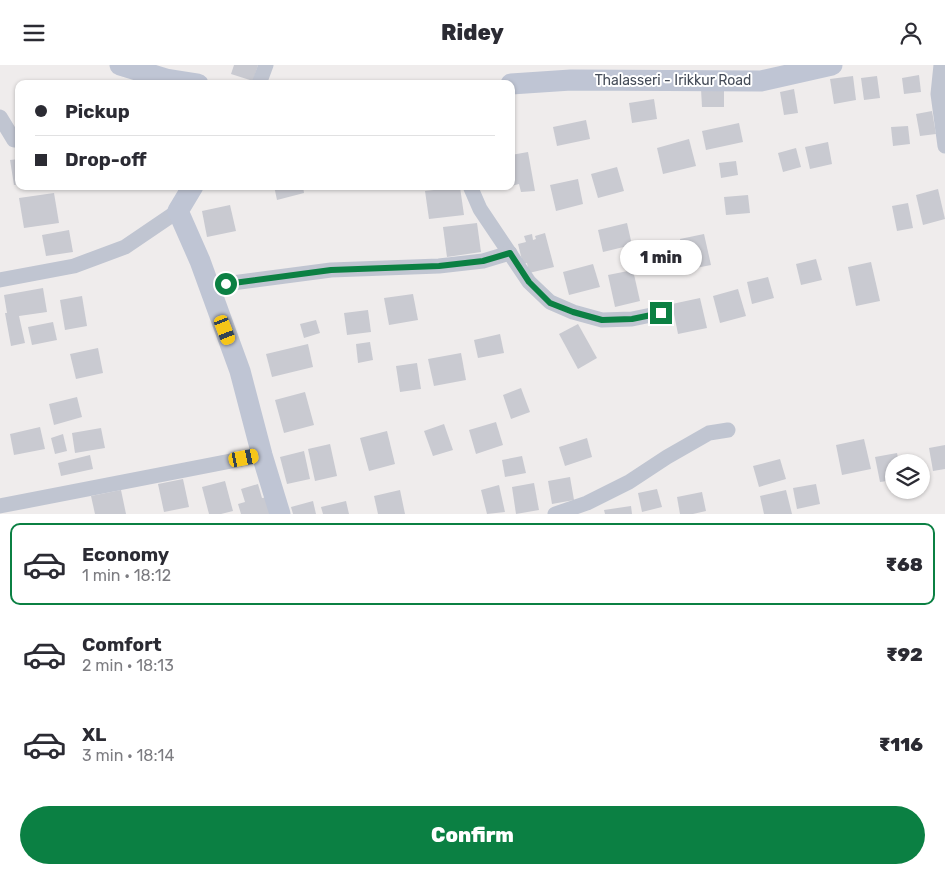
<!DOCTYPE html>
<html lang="en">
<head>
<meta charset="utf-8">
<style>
	:root { --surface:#fff; --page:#f7f7f7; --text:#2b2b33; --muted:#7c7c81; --line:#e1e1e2; --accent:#0b8043 }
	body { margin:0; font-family:Rubik,sans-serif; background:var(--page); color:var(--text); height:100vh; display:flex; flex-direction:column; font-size:19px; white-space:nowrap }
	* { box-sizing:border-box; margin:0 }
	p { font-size:16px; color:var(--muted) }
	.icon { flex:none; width:28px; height:28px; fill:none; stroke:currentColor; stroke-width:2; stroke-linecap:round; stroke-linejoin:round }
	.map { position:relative; height:449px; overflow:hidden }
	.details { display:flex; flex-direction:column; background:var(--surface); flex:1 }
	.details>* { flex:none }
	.top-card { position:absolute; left:15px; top:15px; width:500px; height:110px; border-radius:10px; box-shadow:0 1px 4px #0004; display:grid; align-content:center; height:110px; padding:0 20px; background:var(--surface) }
	.controls { position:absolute; left:885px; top:389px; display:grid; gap:10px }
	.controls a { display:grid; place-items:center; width:45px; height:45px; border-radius:50%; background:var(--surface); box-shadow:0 1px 4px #0004; font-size:25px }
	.end { position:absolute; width:22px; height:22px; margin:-11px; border:6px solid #0b8043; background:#fff; box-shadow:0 0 0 2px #fff }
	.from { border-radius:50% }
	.bubble { position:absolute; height:35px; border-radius:18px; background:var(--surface); box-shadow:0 1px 4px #0004; font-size:16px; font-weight:800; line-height:35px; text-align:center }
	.car { position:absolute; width:15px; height:30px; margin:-15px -8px; border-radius:6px; box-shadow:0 0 4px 1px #0007; background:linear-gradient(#f5c518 24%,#345 0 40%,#f5c518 0 76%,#345 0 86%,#f5c518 0) }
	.top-card b { display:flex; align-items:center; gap:18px; height:48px; font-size:19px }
	.top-card b+b { border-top:1px solid var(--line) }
	.top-card i { width:12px; height:12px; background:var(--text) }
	ul { padding:9px 0 0; list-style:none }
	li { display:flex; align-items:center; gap:15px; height:82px; margin:0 10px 8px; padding:0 10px; border:2px solid transparent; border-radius:10px }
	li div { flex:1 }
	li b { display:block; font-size:19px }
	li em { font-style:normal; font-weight:800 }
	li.active { border-color:var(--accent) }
	li>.icon { width:45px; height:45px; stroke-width:1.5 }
	.button { display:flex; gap:10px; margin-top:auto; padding:10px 20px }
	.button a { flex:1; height:58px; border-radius:30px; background:var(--accent); color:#fff; font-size:20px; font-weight:800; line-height:58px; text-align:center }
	header { display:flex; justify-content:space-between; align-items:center; height:65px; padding:0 20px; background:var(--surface); font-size:22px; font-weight:800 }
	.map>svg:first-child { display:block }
</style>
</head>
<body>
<header><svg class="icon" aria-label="menu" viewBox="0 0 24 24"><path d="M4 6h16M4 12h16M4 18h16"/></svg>Ridey<svg class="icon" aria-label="person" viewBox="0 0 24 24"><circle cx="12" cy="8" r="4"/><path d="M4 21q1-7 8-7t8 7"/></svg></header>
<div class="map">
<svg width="945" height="449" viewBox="0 0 945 449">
	<rect width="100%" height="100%" fill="#efecec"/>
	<!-- building -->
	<g fill="#c9cad1">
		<polygon points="234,0 258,0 253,16 231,9"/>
		<polygon points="919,10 921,27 904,29 902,13"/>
		<polygon points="853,11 856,35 834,39 830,14"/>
		<polygon points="877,11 880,33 864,35 861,13"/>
		<polygon points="701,24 724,24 724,42 702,42"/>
		<polygon points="794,24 798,48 784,50 780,27"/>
		<polygon points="654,34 657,54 632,58 629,38"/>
		<polygon points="932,46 936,69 920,71 916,49"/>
		<polygon points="586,55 590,74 557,81 553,62"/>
		<polygon points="739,58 743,77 706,85 702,66"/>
		<polygon points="908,61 910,79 893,81 891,62"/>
		<polygon points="689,74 696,101 663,109 657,83"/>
		<polygon points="828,77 832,99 810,104 805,82"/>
		<polygon points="796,83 801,102 783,107 778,88"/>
		<polygon points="528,87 535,126 521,127 519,119 511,121 511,90"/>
		<polygon points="19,94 19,119 14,120 10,95"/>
		<polygon points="736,96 738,110 721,113 719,98"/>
		<polygon points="617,102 624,126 598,133 591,109"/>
		<polygon points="578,114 583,139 556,146 550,120"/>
		<polygon points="274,121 303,121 304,128 277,135"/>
		<polygon points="460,122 464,150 429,154 425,126"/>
		<polygon points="938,124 945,154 923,160 916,130"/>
		<polygon points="54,128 59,158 24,163 19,133"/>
		<polygon points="748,130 750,148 726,150 724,132"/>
		<polygon points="908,138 913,163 897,166 892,141"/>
		<polygon points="230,140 236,166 207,172 202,146"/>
		<polygon points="477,158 481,187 447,192 443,162"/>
		<polygon points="627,158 632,180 603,187 598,165"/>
		<polygon points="69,165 73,187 46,191 42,170"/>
		<polygon points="545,168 554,202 529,208 527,198 523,199 518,179 526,177 524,171 532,169 533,175 536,174 535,171"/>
		<polygon points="704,169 711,200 686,205 680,174"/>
		<polygon points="816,194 822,215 801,220 796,199"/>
		<polygon points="871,197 880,236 856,241 848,202"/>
		<polygon points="593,199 600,222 569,230 563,207"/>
		<polygon points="633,205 640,236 615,242 608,210"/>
		<polygon points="768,212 774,233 752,239 747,217"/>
		<polygon points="43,223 47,247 19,251 25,278 11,281 5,248 7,248 4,230"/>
		<polygon points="738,224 746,251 720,258 713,231"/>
		<polygon points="413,229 418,255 389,260 384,233"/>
		<polygon points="82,231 87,261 65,265 60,235"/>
		<polygon points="700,233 707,263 678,269 672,239"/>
		<polygon points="368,245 371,267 347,270 344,248"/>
		<polygon points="316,255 320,268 304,273 300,259"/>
		<polygon points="53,257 57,275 32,280 28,262"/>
		<polygon points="578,259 597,293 578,304 559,269"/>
		<polygon points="500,269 504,288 478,293 474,275"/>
		<polygon points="370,277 373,295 358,298 356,279"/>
		<polygon points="308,279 313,302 272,312 266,289"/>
		<polygon points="98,283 103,308 76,314 70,289"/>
		<polygon points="461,288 466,315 434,321 428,294"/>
		<polygon points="417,298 421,324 400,327 396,301"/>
		<polygon points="521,323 530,347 511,354 503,330"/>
		<polygon points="305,327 314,360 284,368 275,335"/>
		<polygon points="77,332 82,352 54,360 49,339"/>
		<polygon points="496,357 503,380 476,389 469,365"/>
		<polygon points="444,359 453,385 433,391 424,366"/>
		<polygon points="40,362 45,384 14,390 10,369"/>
		<polygon points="101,363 105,383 75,388 72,368"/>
		<polygon points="387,366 395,399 369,406 360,373"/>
		<polygon points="63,369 67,386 55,389 51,373"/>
		<polygon points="587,373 592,392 565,401 559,382"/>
		<polygon points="864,374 871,404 842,410 836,380"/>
		<polygon points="330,379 337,411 315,416 308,384"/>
		<polygon points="945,380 945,404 933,406 929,383"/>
		<polygon points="304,386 310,414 287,419 280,392"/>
		<polygon points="897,388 899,398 894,398 894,415 880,417 875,392"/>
		<polygon points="90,390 93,404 61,411 58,398"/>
		<polygon points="522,391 526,408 505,412 502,395"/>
		<polygon points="780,394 786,414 759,422 753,401"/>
		<polygon points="570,412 574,435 552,439 548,416"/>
		<polygon points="183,414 189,442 164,447 158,419"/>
		<polygon points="225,416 233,446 221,449 209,449 202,422"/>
		<polygon points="534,418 539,445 516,449 512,422"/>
		<polygon points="258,419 262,433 268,432 273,449 241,449 238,439 245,437 241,424"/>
		<polygon points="816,419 820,439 797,444 793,423"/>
		<polygon points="499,420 505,447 487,449 481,425"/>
		<polygon points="657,424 662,442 642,447 638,428"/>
		<polygon points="121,425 126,449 95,449 91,431"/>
		<polygon points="400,425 405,449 378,449 374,431"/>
		<polygon points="786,425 792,449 764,449 760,431"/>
		<polygon points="702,427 706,446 693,449 680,449 677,432"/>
		<polygon points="313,436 316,449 293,449 291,442"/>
		<polygon points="346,436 349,449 323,449 321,442"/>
		<polygon points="631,441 632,449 605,449 604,445"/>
	</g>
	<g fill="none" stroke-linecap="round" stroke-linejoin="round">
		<!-- street -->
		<g stroke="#c0c5d1" stroke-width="15">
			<polyline points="941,0 938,29 945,81"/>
			<polyline points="259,19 266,0"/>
			<polyline points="0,52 14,75 19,73"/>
			<polyline points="470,121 480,144 529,217 550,237 573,247 602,255 632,254 661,248"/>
			<polyline points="0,215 74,201 125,182 178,146"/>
			<polyline points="209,221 331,205 439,201 483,196 510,188"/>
			<polyline points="0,441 262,390"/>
			<polyline points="555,449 587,438 629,417 667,392 709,368 728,365"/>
		</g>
		<!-- secondary -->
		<g stroke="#bfc5d4" stroke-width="21">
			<polyline points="120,0 166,14 198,19"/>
			<polyline points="511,19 571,15 761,16 832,0"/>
			<polyline points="193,121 178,146 200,196 240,306 262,390 280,449"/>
		</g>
	</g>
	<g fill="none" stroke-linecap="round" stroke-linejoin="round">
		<!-- route -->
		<polyline stroke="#0b8043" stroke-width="6" points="226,219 331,205 439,201 483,196 510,188 529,217 550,238 573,247 602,255 632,254 661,248"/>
	</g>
	<g text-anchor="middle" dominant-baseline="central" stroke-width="4" stroke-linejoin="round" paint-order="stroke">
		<!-- street labels -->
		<g font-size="14" fill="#454c58" stroke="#fff">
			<text x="673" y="15">Thalasseri - Irikkur Road</text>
		</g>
	</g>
</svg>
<div class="controls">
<a><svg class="icon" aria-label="layers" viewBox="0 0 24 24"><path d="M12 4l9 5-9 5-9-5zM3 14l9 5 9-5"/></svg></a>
</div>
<i class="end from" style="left:226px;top:219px"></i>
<i class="end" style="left:661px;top:248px"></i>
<div class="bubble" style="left:620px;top:175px;width:82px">1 min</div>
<i class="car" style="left:225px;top:265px;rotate:159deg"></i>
<i class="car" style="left:244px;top:393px;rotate:79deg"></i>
<div class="top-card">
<b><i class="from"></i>Pickup</b>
<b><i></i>Drop-off</b>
</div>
</div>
<section class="details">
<ul>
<li class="active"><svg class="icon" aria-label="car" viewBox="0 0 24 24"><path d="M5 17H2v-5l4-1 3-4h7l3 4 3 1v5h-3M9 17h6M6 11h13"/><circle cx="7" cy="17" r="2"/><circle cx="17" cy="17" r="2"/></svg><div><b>Economy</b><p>1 min · 18:12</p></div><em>₹68</em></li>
<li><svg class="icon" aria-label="car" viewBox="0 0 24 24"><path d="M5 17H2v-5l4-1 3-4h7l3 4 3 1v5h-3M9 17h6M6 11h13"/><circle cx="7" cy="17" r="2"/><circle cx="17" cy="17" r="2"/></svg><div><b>Comfort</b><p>2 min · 18:13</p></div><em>₹92</em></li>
<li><svg class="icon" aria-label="car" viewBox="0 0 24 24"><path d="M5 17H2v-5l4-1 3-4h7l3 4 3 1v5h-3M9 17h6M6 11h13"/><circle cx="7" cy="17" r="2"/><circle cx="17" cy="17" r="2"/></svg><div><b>XL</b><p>3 min · 18:14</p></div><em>₹116</em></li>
</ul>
<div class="button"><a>Confirm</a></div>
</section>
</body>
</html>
